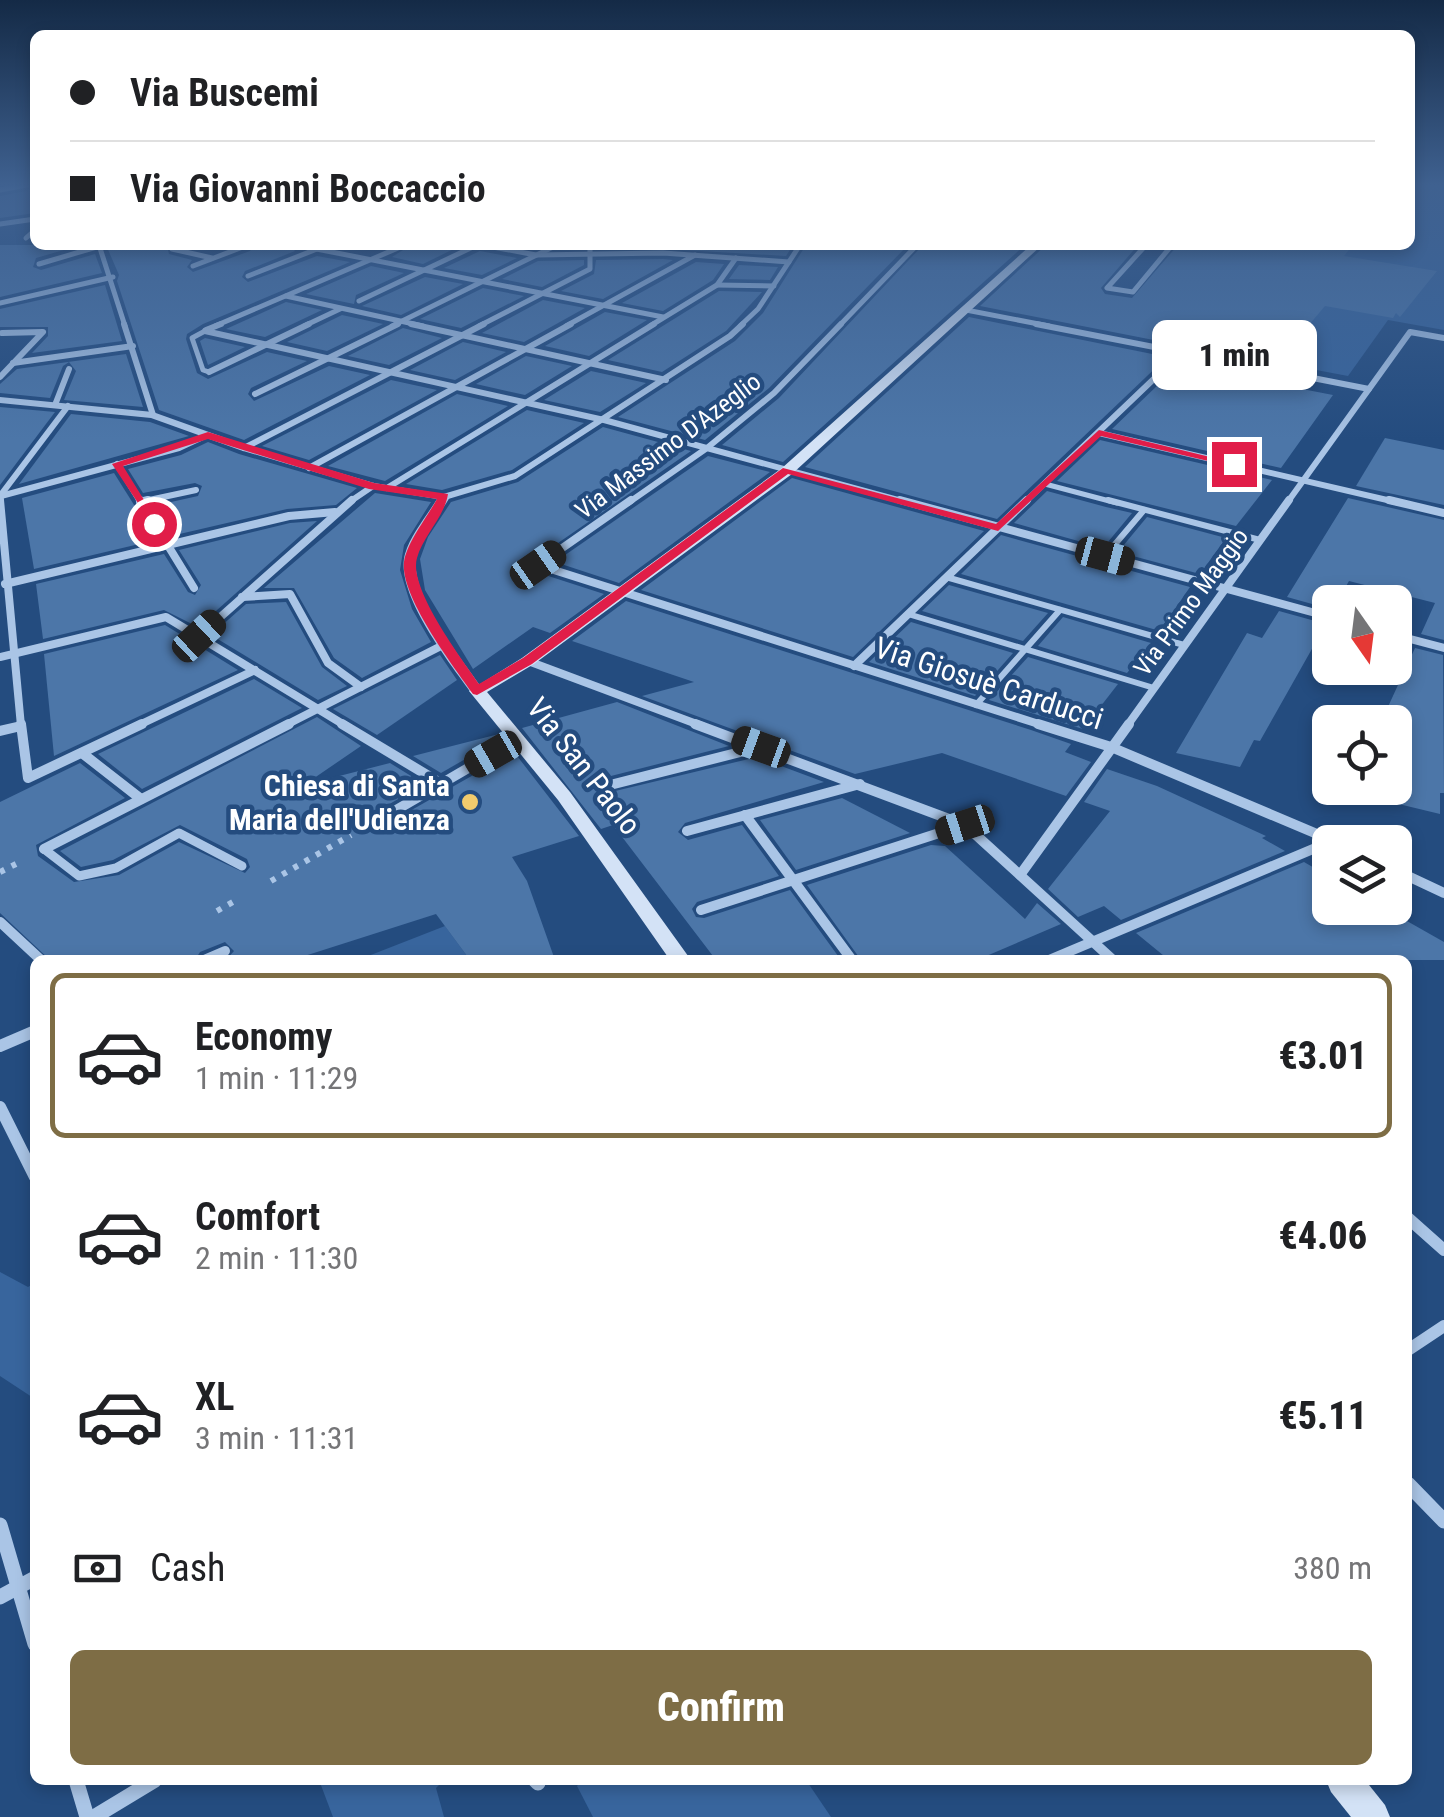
<!DOCTYPE html>
<html lang="en">
<head>
<meta charset="utf-8">
<style>
	:root { --surface:#fff; --page:#f2f2f2; --text:#202124; --muted:#757577; --line:#e0e0e0; --accent:#7e6d45 }
	body { margin:0; font-family:"Roboto Condensed",sans-serif; background:var(--page); color:var(--text); height:100vh; display:flex; flex-direction:column; font-size:38px; white-space:nowrap }
	* { box-sizing:border-box; margin:0 }
	p { font-size:32px; color:var(--muted) }
	.icon { flex:none; width:55px; height:55px; fill:none; stroke:currentColor; stroke-width:2; stroke-linecap:round; stroke-linejoin:round }
	.map { position:relative; flex:1; overflow:hidden }
	.details { position:absolute; left:30px; top:955px; width:1382px; height:830px; display:flex; flex-direction:column; background:var(--surface); border-radius:15px; box-shadow:0 5px 15px #0003 }
	.details>* { flex:none }
	.banner { position:absolute; left:30px; top:30px; width:1385px; height:220px; border-radius:15px; box-shadow:0 5px 15px #0003; display:grid; align-content:center; height:220px; padding:0 40px; background:var(--surface) }
	.needle { width:65px; rotate:166deg }
	.tools { position:absolute; left:1312px; top:585px; display:grid; gap:20px }
	.tools a { display:grid; place-items:center; width:100px; height:100px; border-radius:15px; background:var(--surface); box-shadow:0 5px 15px #0003; font-size:50px }
	.end { position:absolute; width:45px; height:45px; margin:-22px; border:12px solid #e11d48; background:#fff; box-shadow:0 0 0 5px #fff }
	.from { border-radius:50% }
	.bubble { position:absolute; height:70px; border-radius:15px; background:var(--surface); box-shadow:0 5px 15px #0003; font-size:32px; font-weight:800; line-height:70px; text-align:center }
	.car { position:absolute; width:30px; height:60px; margin:-30px -15px; border-radius:12px; box-shadow:0 0 8px 2px #0007; background:linear-gradient(#222 24%,#8ab4d8 0 40%,#222 0 76%,#8ab4d8 0 86%,#222 0) }
	.banner b { display:flex; align-items:center; gap:35px; height:95px; font-size:38px }
	.banner b+b { border-top:2px solid var(--line) }
	.banner i { width:25px; height:25px; background:var(--text) }
	ul { padding:18px 0 0; list-style:none }
	li { display:flex; align-items:center; gap:30px; height:165px; margin:0 20px 15px; padding:0 20px; border:5px solid transparent; border-radius:15px }
	li div { flex:1 }
	li b { display:block; font-size:38px }
	li em { font-style:normal; font-weight:800 }
	li.active { border-color:var(--accent) }
	li>.icon { width:90px; height:90px; stroke-width:1.5 }
	.pay { display:flex; align-items:center; gap:25px; height:110px; padding:0 40px; font-size:38px }
	.pay p { margin-inline-start:auto }
	.action { display:flex; gap:20px; margin-top:auto; padding:20px 40px }
	.action a { flex:1; height:115px; border-radius:15px; background:var(--accent); color:#fff; font-size:40px; font-weight:800; line-height:115px; text-align:center }
	.map>svg:first-child { display:block }
</style>
</head>
<body>
<div class="map">
<svg width="1444" height="1817" viewBox="0 0 1444 1817">
	<rect width="100%" height="100%" fill="#244c7f"/>
	<!-- green -->
	<g fill="#38659d">
		<polygon points="1410,185 1444,186 1444,330 1388,320 1348,376 1180,344 1244,245 1410,245"/>
		<polygon points="445,926 470,960 358,960"/>
		<polygon points="0,1272 28,1287 35,1283 35,1399 0,1376"/>
		<polygon points="319,1780 444,1780 436,1788 444,1817 333,1817"/>
		<polygon points="583,1780 806,1780 831,1817 593,1817 577,1786"/>
	</g>
	<!-- building -->
	<g fill="#4c76a8">
		<polygon points="32,185 35,213 0,218 0,196 27,191"/>
		<polygon points="0,245 81,245 36,258 33,267 41,270 95,254 102,273 0,297"/>
		<polygon points="106,245 167,245 169,254 192,260 187,267 193,272 250,251 254,245 290,245 295,251 245,271 242,277 248,282 317,256 350,262 203,324 187,334 186,339 197,373 208,379 267,352 307,361 251,388 248,394 254,401 329,366 370,375 244,440 159,410 117,281 119,275"/>
		<polygon points="411,245 462,245 423,264 392,257"/>
		<polygon points="596,245 793,245 786,256"/>
		<polygon points="806,245 908,245 769,388 705,440 618,417 735,341 763,313"/>
		<polygon points="923,245 1025,245 783,462 722,445 779,398"/>
		<polygon points="1046,245 1138,245 1101,288 1105,294 1132,298 1178,245 1353,245 1344,256 1437,271 1400,317 1396,313 1393,318 1325,306 1276,364 980,306"/>
		<polygon points="480,251 517,258 482,275 444,268"/>
		<polygon points="584,260 584,265 542,287 502,279 538,261"/>
		<polygon points="596,260 663,259 673,260 603,299 561,291 594,274"/>
		<polygon points="696,262 724,264 713,280 663,311 622,303"/>
		<polygon points="739,265 778,267 770,280 729,279"/>
		<polygon points="371,266 404,273 356,295 354,304 306,294"/>
		<polygon points="425,277 463,284 401,315 362,306"/>
		<polygon points="105,285 122,341 32,353 48,336 48,327 0,327 0,309"/>
		<polygon points="483,288 524,296 461,328 420,319"/>
		<polygon points="719,291 762,292 726,331 662,372 608,360"/>
		<polygon points="543,300 585,308 524,342 482,333"/>
		<polygon points="286,302 322,310 265,337 226,329"/>
		<polygon points="605,312 647,320 589,356 545,346"/>
		<polygon points="342,315 383,324 327,351 287,342"/>
		<polygon points="969,317 1167,357 997,519 805,467"/>
		<polygon points="403,328 442,338 389,365 348,356"/>
		<polygon points="205,338 245,347 208,365 200,341"/>
		<polygon points="463,342 506,352 455,380 410,370"/>
		<polygon points="126,354 143,407 64,400 76,371 69,362 63,366 50,398 0,393 0,384 17,369"/>
		<polygon points="526,356 572,366 525,395 476,384"/>
		<polygon points="1184,360 1266,376 1261,381 1333,395 1281,468 1112,429"/>
		<polygon points="591,371 646,383 600,412 544,400"/>
		<polygon points="391,380 437,390 309,460 262,446"/>
		<polygon points="457,394 508,406 385,481 328,466"/>
		<polygon points="0,407 55,412 0,485"/>
		<polygon points="527,410 584,423 512,470 442,490 406,484"/>
		<polygon points="71,414 150,422 189,436 19,484"/>
		<polygon points="603,427 691,451 532,561 536,572 604,594 550,633 533,627 473,669 425,590 420,559 428,537 451,502 518,482"/>
		<polygon points="1385,438 1444,450 1444,505 1356,486"/>
		<polygon points="1100,440 1272,480 1236,526 1057,481"/>
		<polygon points="208,442 239,454 357,488 336,505 287,509 171,536 153,506 198,496 202,486 195,483 143,493 128,469 181,455"/>
		<polygon points="708,456 770,472 619,583 555,562"/>
		<polygon points="114,473 156,540 34,569 22,498"/>
		<polygon points="792,478 897,507 984,531 853,657 641,590"/>
		<polygon points="1047,491 1106,507 1132,513 1103,548 1014,523"/>
		<polygon points="375,493 431,502 404,545 400,570 412,609 431,642 362,678 334,658 294,588 264,588"/>
		<polygon points="1348,498 1444,520 1444,640 1421,634 1435,603 1349,581 1337,602 1330,602 1330,609 1287,597"/>
		<polygon points="1147,517 1226,538 1200,574 1118,552"/>
		<polygon points="317,521 198,627 164,610 43,639 36,584 164,554 188,592 195,595 201,585 179,550 290,523"/>
		<polygon points="1001,535 1190,587 1160,631 961,574"/>
		<polygon points="949,585 1048,613 1023,641 922,611"/>
		<polygon points="626,601 1031,730 1071,744 1065,752 1091,762 1066,796 942,753 855,774 642,696 694,682 572,641"/>
		<polygon points="286,602 322,667 347,686 318,700 211,635 246,604"/>
		<polygon points="1279,611 1326,624 1260,741 1254,740 1240,767 1176,753 1247,633 1262,638"/>
		<polygon points="1063,617 1151,643 1127,673 1038,646"/>
		<polygon points="911,622 1013,653 975,696 869,662"/>
		<polygon points="165,625 238,670 54,756 44,654"/>
		<polygon points="1415,648 1443,655 1444,793 1440,793 1440,814 1382,800 1382,788 1395,788 1395,722 1381,722"/>
		<polygon points="440,655 457,680 377,735 333,709"/>
		<polygon points="1028,657 1118,684 1083,729 989,700"/>
		<polygon points="254,679 302,708 142,789 98,754"/>
		<polygon points="617,702 729,746 611,776 605,785 611,792 757,757 824,782 685,823 678,832 688,840 742,825 779,876 697,902 692,909 696,917 704,918 790,890 841,960 716,960 613,825 601,829 522,728"/>
		<polygon points="317,717 361,746 304,785 390,763 424,784 374,813 371,824 378,829 514,752 579,836 512,857 527,881 555,960 470,960 436,914 292,960 226,960 234,951 225,942 200,952 195,960 50,960 0,913 0,802 80,763 125,798 36,845 38,856 74,882 119,875 179,842 245,873 250,867 247,859 180,825 113,860 81,867 60,851"/>
		<polygon points="499,734 502,738 441,773 413,756"/>
		<polygon points="1107,769 1157,786 1266,836 1262,838 1285,851 1121,920 1104,906 1078,917 1048,889 1110,811 1084,802"/>
		<polygon points="842,798 910,833 796,870 760,820"/>
		<polygon points="931,845 945,846 1025,919 1037,903 1061,924 977,960 861,960 807,885"/>
		<polygon points="1304,862 1330,877 1330,908 1384,908 1444,942 1444,960 1169,960 1136,933"/>
	</g>
	<g fill="none" stroke-linecap="round" stroke-linejoin="round">
		<!-- path -->
		<g stroke="#aac5e6" stroke-width="6" stroke-dasharray="5 8" stroke-linecap="butt">
			<polyline points="0,872 16,864"/>
			<polyline points="271,881 351,835"/>
			<polyline points="217,911 238,899"/>
		</g>
		<!-- service-far1 -->
		<polyline stroke="#aac5e6" stroke-width="5" points="1045,484 1117,503"/>
		<!-- service -->
		<g stroke="#aac5e6" stroke-width="6">
			<polyline points="1108,500 1260,540"/>
			<polyline points="946,577 1184,645"/>
			<polyline points="908,614 1154,688"/>
			<polyline points="976,705 1060,610"/>
		</g>
		<!-- pedestrian-far2 -->
		<polyline stroke="#aac5e6" stroke-width="5" points="205,331 192,338 203,370 209,372"/>
		<!-- pedestrian-far1 -->
		<polyline stroke="#aac5e6" stroke-width="6" points="1105,556 1144,510"/>
		<!-- pedestrian -->
		<polyline stroke="#aac5e6" stroke-width="9" points="44,849 79,876 116,868 179,833 242,866"/>
		<!-- minor-far5 -->
		<g stroke="#aac5e6" stroke-width="5">
			<polyline points="0,190 26,185"/>
			<polyline points="0,224 35,219"/>
			<polyline points="26,238 35,230"/>
			<polyline points="99,245 125,326"/>
			<polyline points="296,245 663,317"/>
			<polyline points="482,245 536,255 663,253 789,262"/>
			<polyline points="1146,245 1107,288 1133,292 1172,245"/>
			<polyline points="172,249 212,258"/>
			<polyline points="39,264 100,246"/>
			<polyline points="193,266 248,245"/>
			<polyline points="248,276 317,249"/>
			<polyline points="717,285 774,286"/>
			<polyline points="286,296 423,326"/>
			<polyline points="359,301 477,245"/>
			<polyline points="0,303 113,277"/>
			<polyline points="966,310 1049,326"/>
			<polyline points="215,326 405,245"/>
			<polyline points="304,326 340,309"/>
			<polyline points="392,326 557,245"/>
			<polyline points="479,326 590,269 590,245"/>
			<polyline points="566,326 695,255"/>
			<polyline points="650,326 717,285 736,258"/>
			<polyline points="740,326 758,309 800,245"/>
			<polyline points="839,326 917,245"/>
		</g>
		<!-- minor-far4 -->
		<g stroke="#aac5e6" stroke-width="6">
			<polyline points="124,324 153,415"/>
			<polyline points="411,324 666,380"/>
			<polyline points="1036,324 1369,389"/>
			<polyline points="206,330 221,324"/>
			<polyline points="205,331 604,420 909,503"/>
			<polyline points="13,363 133,346"/>
			<polyline points="209,372 309,324"/>
			<polyline points="0,377 43,332 2,333"/>
			<polyline points="255,394 398,324"/>
			<polyline points="55,405 69,369"/>
			<polyline points="1099,433 1400,503"/>
			<polyline points="244,448 484,324"/>
			<polyline points="117,464 141,503"/>
			<polyline points="309,468 571,324"/>
			<polyline points="387,488 654,324"/>
			<polyline points="1,496 179,448 207,435"/>
			<polyline points="444,497 515,476 730,336 743,324"/>
			<polyline points="140,502 196,490"/>
			<polyline points="1,503 0,496 68,406"/>
			<polyline points="348,503 373,486"/>
			<polyline points="628,503 707,448 774,393 841,324"/>
			<polyline points="1024,503 1182,352"/>
			<polyline points="1287,503 1410,332 1444,338"/>
		</g>
		<!-- minor-far3 -->
		<g stroke="#aac5e6" stroke-width="8">
			<polyline points="0,500 21,726"/>
			<polyline points="140,500 194,588"/>
			<polyline points="631,500 538,565 1045,726"/>
			<polyline points="900,500 1330,617"/>
			<polyline points="1389,500 1444,513"/>
			<polyline points="140,502 148,500"/>
			<polyline points="5,584 289,516 335,512"/>
			<polyline points="242,597 290,594 328,663 361,687"/>
			<polyline points="1395,635 1444,648"/>
			<polyline points="199,636 352,500"/>
			<polyline points="0,657 166,617 346,726"/>
			<polyline points="528,661 702,726"/>
			<polyline points="854,666 1027,500"/>
			<polyline points="137,726 255,670"/>
			<polyline points="284,726 445,644"/>
			<polyline points="1127,726 1289,500"/>
		</g>
		<!-- minor-far2 -->
		<g stroke="#aac5e6" stroke-width="10">
			<polyline points="21,724 28,778 142,724"/>
			<polyline points="342,724 442,784"/>
			<polyline points="695,724 965,825 1113,960"/>
			<polyline points="1038,724 1111,747 1336,842"/>
			<polyline points="0,731 21,726"/>
			<polyline points="82,753 141,799"/>
			<polyline points="614,784 760,747"/>
			<polyline points="745,815 852,960"/>
			<polyline points="379,820 518,739"/>
			<polyline points="687,831 860,784"/>
			<polyline points="44,849 289,724"/>
			<polyline points="1395,870 1444,893"/>
			<polyline points="1020,875 1129,724"/>
			<polyline points="701,910 964,825"/>
			<polyline points="0,922 41,960"/>
			<polyline points="204,960 225,951"/>
			<polyline points="1049,960 1332,841"/>
		</g>
		<!-- minor-far1 -->
		<g stroke="#aac5e6" stroke-width="12">
			<polyline points="0,1046 35,1031"/>
			<polyline points="0,1107 35,1177"/>
			<polyline points="1408,1218 1444,1250"/>
			<polyline points="1408,1350 1444,1326"/>
		</g>
		<!-- minor -->
		<g stroke="#aac5e6" stroke-width="15">
			<polyline points="1408,1484 1444,1521"/>
			<polyline points="0,1525 35,1644"/>
			<polyline points="0,1597 35,1578"/>
			<polyline points="76,1780 87,1817"/>
			<polyline points="535,1780 538,1783"/>
			<polyline points="94,1817 155,1780"/>
		</g>
		<!-- tertiary -->
		<path fill="#aac5e6" fill-rule="evenodd" d="M 0,397 L 153,412 L 248,446 L 374,483 L 448,495 L 450,497 C 439,516 419,537 416,559 C 411,598 463,660 484,691 L 482,694 L 472,694 C 450,663 394,593 405,554 C 411,534 426,517 437,499 L 369,488 L 240,450 L 151,418 L 0,403 Z"/>
		<!-- secondary -->
		<g fill="#d3e2f6" fill-rule="evenodd">
			<polygon points="1031,245 1042,245 792,474 534,664 487,692 570,792 691,960 670,960 558,800 469,691 522,658 782,468"/>
			<polygon points="1326,1780 1365,1780 1385,1805 1390,1817 1351,1817 1331,1792"/>
		</g>
	</g>
	<!-- sky -->
	<linearGradient id="sky" x2="0" y2="1"><stop stop-color="#142a46"/><stop offset="0.42" stop-color="#3f6190"/><stop offset="1" stop-color="#3f6190" stop-opacity="0"/></linearGradient>
	<rect width="1444" height="440" fill="url(#sky)"/>
	<!-- route -->
	<path fill="#e11d48" d="M 1099,430 L 1239,464 L 1234,467 L 1101,436 L 998,531 L 788,474 L 532,664 L 477,695 L 473,694 C 453,666 400,596 404,562 C 407,542 428,516 437,499 L 369,489 L 208,439 L 123,466 L 159,524 L 154,527 L 112,464 L 208,432 L 374,483 L 448,494 C 445,516 423,536 417,558 C 408,588 462,659 479,684 L 523,658 L 783,468 L 996,524 Z"/>
	<!-- markers -->
	<circle fill="#f1cb6d" stroke="#244c7f" stroke-width="4" cx="470" cy="802" r="10"/>
	<g text-anchor="middle" dominant-baseline="central" stroke-width="9" stroke-linejoin="round" paint-order="stroke">
		<!-- far-street labels -->
		<g font-size="25" fill="#fff" stroke="#244c7f">
			<text transform="translate(668 446) rotate(-37)">Via Massimo D'Azeglio</text>
			<text transform="translate(1191 602) rotate(-54)">Via Primo Maggio</text>
		</g>
		<!-- street labels -->
		<g font-size="30" fill="#fff" stroke="#244c7f">
			<text transform="translate(989 683) rotate(18)">Via Giosuè Carducci</text>
			<text transform="translate(584 766) rotate(52)">Via San Paolo</text>
		</g>
		<!-- poi labels -->
		<g font-size="30" font-weight="bold" fill="#fff" stroke="#244c7f" text-anchor="end">
			<text x="450" y="785">Chiesa di Santa<tspan x="450" dy="34">Maria dell'Udienza</tspan></text>
		</g>
	</g>
</svg>
<div class="tools">
<a><svg class="needle" viewBox="-14 -14 28 28"><path d="M0-13l5 13h-10z" fill="#e53935"/><path d="M0 13l5-13h-10z" fill="#757577"/></svg></a>
<a><svg class="icon" aria-label="locate" viewBox="0 0 24 24"><circle cx="12" cy="12" r="6"/><path d="M12 2v4M12 18v4M2 12h4M18 12h4"/></svg></a>
<a><svg class="icon" aria-label="layers" viewBox="0 0 24 24"><path d="M12 4l9 5-9 5-9-5zM3 14l9 5 9-5"/></svg></a>
</div>
<i class="end from" style="left:154px;top:524px"></i>
<i class="end" style="left:1234px;top:464px"></i>
<div class="bubble" style="left:1152px;top:320px;width:165px">1 min</div>
<i class="car" style="left:1105px;top:556px;rotate:105deg"></i>
<i class="car" style="left:538px;top:565px;rotate:55deg"></i>
<i class="car" style="left:199px;top:636px;rotate:47deg"></i>
<i class="car" style="left:761px;top:747px;rotate:290deg"></i>
<i class="car" style="left:493px;top:754px;rotate:240deg"></i>
<i class="car" style="left:965px;top:825px;rotate:252deg"></i>
<div class="banner">
<b><i class="from"></i>Via Buscemi</b>
<b><i></i>Via Giovanni Boccaccio</b>
</div>
<section class="details">
<ul>
<li class="active"><svg class="icon" aria-label="car" viewBox="0 0 24 24"><path d="M5 17H2v-5l4-1 3-4h7l3 4 3 1v5h-3M9 17h6M6 11h13"/><circle cx="7" cy="17" r="2"/><circle cx="17" cy="17" r="2"/></svg><div><b>Economy</b><p>1 min · 11:29</p></div><em>€3.01</em></li>
<li><svg class="icon" aria-label="car" viewBox="0 0 24 24"><path d="M5 17H2v-5l4-1 3-4h7l3 4 3 1v5h-3M9 17h6M6 11h13"/><circle cx="7" cy="17" r="2"/><circle cx="17" cy="17" r="2"/></svg><div><b>Comfort</b><p>2 min · 11:30</p></div><em>€4.06</em></li>
<li><svg class="icon" aria-label="car" viewBox="0 0 24 24"><path d="M5 17H2v-5l4-1 3-4h7l3 4 3 1v5h-3M9 17h6M6 11h13"/><circle cx="7" cy="17" r="2"/><circle cx="17" cy="17" r="2"/></svg><div><b>XL</b><p>3 min · 11:31</p></div><em>€5.11</em></li>
</ul>
<div class="pay"><svg class="icon" aria-label="cash" viewBox="0 0 24 24"><path d="M3 7h18v10H3z"/><circle cx="12" cy="12" r="2"/></svg>Cash<p>380 m</p></div>
<div class="action"><a>Confirm</a></div>
</section>
</div>
</body>
</html>
